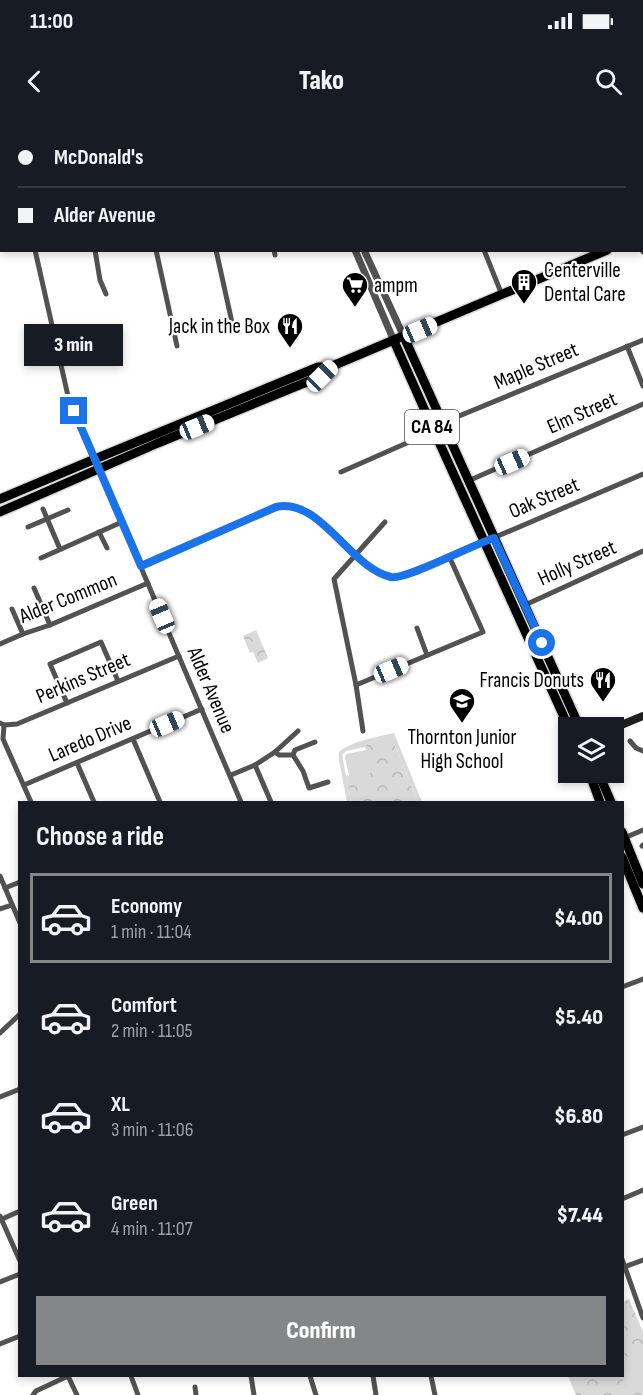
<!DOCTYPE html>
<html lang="en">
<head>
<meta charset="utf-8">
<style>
	:root { --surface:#171b24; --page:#242831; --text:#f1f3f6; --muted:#9ea1a6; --line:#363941; --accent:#858687 }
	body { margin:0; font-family:"Sofia Sans Condensed",sans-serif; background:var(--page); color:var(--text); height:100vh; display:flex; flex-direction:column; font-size:22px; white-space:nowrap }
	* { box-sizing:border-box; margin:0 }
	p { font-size:20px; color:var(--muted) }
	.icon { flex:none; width:33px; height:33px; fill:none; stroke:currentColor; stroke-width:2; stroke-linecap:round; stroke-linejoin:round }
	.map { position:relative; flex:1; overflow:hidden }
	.drawer { position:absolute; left:18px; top:681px; width:606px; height:576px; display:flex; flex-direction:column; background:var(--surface); border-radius:0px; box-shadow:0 3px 9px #0003 }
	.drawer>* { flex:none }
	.top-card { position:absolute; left:0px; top:0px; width:644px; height:132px; box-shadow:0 3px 9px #0003; display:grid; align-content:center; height:132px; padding:0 18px; background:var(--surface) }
	.buttons { position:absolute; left:558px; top:597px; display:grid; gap:12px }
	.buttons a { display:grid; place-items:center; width:66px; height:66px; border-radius:0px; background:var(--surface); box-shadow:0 3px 9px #0003; font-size:30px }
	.end { position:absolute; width:27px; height:27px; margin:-14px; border:8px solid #1a73e8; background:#fff; box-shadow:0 0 0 3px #fff }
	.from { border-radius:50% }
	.bubble { position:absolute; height:42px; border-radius:0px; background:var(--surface); box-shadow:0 3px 9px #0003; font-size:20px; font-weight:800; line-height:42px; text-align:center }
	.car { position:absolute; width:18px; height:36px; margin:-18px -9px; border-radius:8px; box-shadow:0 0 4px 2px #0007; background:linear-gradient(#fff 24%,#345 0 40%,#fff 0 76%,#345 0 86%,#fff 0) }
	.top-card b { display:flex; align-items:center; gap:21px; height:57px; font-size:22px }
	.top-card b+b { border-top:2px solid var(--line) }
	.top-card i { width:15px; height:15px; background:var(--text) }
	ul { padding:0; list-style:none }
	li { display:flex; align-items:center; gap:18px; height:90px; margin:0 12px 9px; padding:0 6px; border:3px solid transparent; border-radius:0px }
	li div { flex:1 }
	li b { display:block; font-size:22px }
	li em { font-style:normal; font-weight:800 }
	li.on { border-color:var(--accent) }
	li>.icon { width:54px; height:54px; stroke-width:1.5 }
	h2 { padding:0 18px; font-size:27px; line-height:72px }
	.cta { display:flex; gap:12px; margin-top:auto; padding:12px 18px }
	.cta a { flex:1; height:69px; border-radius:0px; background:var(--accent); color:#fff; font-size:24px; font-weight:800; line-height:69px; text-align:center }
	.status { display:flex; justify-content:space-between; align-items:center; height:42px; padding:0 30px; background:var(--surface); direction:ltr }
	.status svg { height:16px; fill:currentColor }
	header { display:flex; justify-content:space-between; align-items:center; height:78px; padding:0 18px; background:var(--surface); font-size:27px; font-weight:800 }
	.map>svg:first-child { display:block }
</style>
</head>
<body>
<div class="status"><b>11:00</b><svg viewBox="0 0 49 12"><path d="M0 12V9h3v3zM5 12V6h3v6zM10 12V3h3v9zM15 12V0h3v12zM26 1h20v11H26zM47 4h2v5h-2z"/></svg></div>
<header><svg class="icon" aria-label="back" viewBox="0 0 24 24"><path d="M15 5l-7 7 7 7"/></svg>Tako<svg class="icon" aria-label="search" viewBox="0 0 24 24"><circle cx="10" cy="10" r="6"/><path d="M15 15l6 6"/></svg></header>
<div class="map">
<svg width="643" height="1275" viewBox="0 0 643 1275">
	<defs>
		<pattern id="park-crowns" width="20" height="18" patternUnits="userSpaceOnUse" patternTransform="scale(1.5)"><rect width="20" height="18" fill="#d9d9d9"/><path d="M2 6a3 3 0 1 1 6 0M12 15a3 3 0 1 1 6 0" fill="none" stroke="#b8b8b8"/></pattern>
	</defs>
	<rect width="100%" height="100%" fill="#fff"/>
	<!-- park -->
	<g fill="url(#park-crowns)">
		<polygon points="256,510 268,538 258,543 253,532 250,533 243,516"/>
		<polygon points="383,619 390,620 395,626 418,682 351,682 346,656 349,655 345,637 347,634 366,630 365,627 368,623"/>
		<polygon points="629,1179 643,1212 643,1275 576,1275 568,1256 622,1256 623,1182"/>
	</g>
	<!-- garden -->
	<g fill="#d9d9d9">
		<path d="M 394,613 L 422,682 L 418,682 L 395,626 C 388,616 378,621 368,623 L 365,627 L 346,631 L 342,635 L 351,682 L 347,682 L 339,640 L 339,632 C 351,621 378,617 394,613 Z"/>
		<path d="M 369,630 C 371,641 378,657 360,658 C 356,658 353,658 350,658 L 345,638 L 348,634 Z"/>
		<path d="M 622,1231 L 633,1243 L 631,1246 L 639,1243 L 643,1244 L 643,1270 L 631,1275 L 627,1273 C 621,1265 622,1257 627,1249 L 623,1252 Z"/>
	</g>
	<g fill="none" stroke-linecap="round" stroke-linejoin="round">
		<!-- primary casing -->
		<g stroke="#dbdbdb" stroke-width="12">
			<g id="primary">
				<polyline points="642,116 643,115"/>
				<polyline points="404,217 580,608"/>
				<polyline points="394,221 434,311 569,608"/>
				<polyline points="0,379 95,339 318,247 330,247"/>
				<polyline points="0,392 158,323 314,259 322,256 330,247 607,130"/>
				<polyline points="589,652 600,682"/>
				<polyline points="598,652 611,682"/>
				<polyline points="622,712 643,764"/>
				<polyline points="622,737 643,788"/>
			</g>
		</g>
		<!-- minor -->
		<g stroke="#525252" stroke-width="5">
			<polyline points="244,0 244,2"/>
			<polyline points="599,0 599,2"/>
			<polyline points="632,0 632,2"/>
			<polyline points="42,2 47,0"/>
			<polyline points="0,10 2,12"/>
			<polyline points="642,35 643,38"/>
			<polyline points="642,129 643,132"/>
			<polyline points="35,130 68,276 78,303 95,339"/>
			<polyline points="95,130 100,160 106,174"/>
			<polyline points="156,130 177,226"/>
			<polyline points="216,130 233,207 239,212"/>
			<polyline points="274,130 275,135"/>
			<polyline points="484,130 502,175"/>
			<polyline points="627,226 643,266"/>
			<polyline points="60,239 106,226"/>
			<polyline points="442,303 643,220"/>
			<polyline points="99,349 241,682"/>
			<polyline points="341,352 434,311"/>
			<polyline points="468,361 643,284"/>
			<polyline points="43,389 60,429"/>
			<polyline points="28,407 68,390"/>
			<polyline points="99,412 107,428"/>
			<polyline points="41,438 122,402"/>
			<polyline points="141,446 276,387 291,386 306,393 321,402 367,446 379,452 392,458 409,454 643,354"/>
			<polyline points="34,468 50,505"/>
			<polyline points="525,485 643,431"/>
			<polyline points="12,489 23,514"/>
			<polyline points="417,508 427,535"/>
			<polyline points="0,524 23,514 50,505 148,463"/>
			<polyline points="356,565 483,512 449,436"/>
			<polyline points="67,583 50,544 101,522 118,561"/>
			<polyline points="0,603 4,605 17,604 179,536"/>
			<polyline points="4,605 3,619 31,682"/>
			<polyline points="363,611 356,565 334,459 385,402"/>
			<polyline points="133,619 160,682"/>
			<polyline points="630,621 636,628 643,631"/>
			<polyline points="275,632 279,635 293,635 303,651 309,668 328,662"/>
			<polyline points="293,635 295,630 315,622"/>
			<polyline points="77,643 94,682"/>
			<polyline points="255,645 271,682"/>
			<polyline points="231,655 255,645 275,632 298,611"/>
			<polyline points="24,665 202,589"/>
			<polyline points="624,718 643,710"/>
			<polyline points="642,726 643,725"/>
			<polyline points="0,756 20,803"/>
			<polyline points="5,768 20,762"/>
			<polyline points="0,789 12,785"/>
			<polyline points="622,867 643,859"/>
			<polyline points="0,913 20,894"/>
			<polyline points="0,977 20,969"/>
			<polyline points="622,1015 643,1007"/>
			<polyline points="622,1079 643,1070"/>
			<polyline points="0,1096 20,1141"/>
			<polyline points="0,1100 20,1091"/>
			<polyline points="622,1139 643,1198"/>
			<polyline points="624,1147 643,1140"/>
			<polyline points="0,1162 20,1154"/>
			<polyline points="0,1224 20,1216"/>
			<polyline points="68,1256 77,1275"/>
			<polyline points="131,1256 138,1275"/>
			<polyline points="251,1256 254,1275"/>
			<polyline points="310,1256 316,1275"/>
			<polyline points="373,1256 376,1275"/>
			<polyline points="431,1256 435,1275"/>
			<polyline points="195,1267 196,1275"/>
			<polyline points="33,1275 36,1271 68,1256"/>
		</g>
		<!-- tertiary -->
		<g stroke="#525252" stroke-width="7">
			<polyline points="343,0 343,2"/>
			<polyline points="352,0 353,2"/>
			<polyline points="355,130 394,221"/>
			<polyline points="364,130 404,217"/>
		</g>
		<!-- secondary -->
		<polyline stroke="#1f1f1f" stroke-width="8" points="614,608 643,596"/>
		<!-- primary -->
		<use href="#primary" stroke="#000" stroke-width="9"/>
	</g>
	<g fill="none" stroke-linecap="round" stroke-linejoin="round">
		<!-- route -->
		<path stroke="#1a73e8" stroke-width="8" d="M 74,291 L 141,446 L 276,387 C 320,377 350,448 391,457 C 404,461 474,424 494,418 L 542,523"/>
	</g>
	<!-- icons -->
	<defs>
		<g id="building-pin" transform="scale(1.35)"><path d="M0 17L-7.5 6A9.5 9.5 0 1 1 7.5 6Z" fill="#000" stroke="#fff"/><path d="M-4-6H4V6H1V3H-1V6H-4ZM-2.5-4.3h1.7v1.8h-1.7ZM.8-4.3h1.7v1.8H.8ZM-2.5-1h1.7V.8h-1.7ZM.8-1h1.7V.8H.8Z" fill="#fff"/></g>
		<g id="supermarket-pin" transform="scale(1.35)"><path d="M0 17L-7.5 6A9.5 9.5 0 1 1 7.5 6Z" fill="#000" stroke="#fff"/><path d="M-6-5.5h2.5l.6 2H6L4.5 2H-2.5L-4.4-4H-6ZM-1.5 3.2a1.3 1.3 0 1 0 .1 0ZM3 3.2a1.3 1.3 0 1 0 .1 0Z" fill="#fff"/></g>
		<g id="restaurant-pin" transform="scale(1.35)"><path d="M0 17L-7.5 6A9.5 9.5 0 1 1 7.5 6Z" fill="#000" stroke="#fff"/><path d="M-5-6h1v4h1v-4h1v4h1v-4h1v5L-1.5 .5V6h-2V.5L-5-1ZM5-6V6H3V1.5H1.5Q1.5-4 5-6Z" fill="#fff"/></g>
		<g id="school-pin" transform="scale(1.35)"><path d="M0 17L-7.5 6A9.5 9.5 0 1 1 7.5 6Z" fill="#000" stroke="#fff"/><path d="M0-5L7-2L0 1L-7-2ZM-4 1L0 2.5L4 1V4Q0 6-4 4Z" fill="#fff"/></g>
	</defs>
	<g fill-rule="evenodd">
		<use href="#building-pin" x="524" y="162"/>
		<use href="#supermarket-pin" x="355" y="165"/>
		<use href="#restaurant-pin" x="290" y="206"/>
		<use href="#restaurant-pin" x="603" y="560"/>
		<use href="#school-pin" x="462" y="581"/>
	</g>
	<g text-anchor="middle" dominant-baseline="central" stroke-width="4.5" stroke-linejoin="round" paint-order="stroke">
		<!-- shield labels -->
		<rect fill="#fff" stroke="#4c4c4c" stroke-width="1.5" x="405" y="290" width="54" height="34" rx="4.5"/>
		<g font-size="20" font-weight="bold" fill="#000">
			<text x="432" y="307">CA 84</text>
		</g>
		<!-- poi labels -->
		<g font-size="21" fill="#000" stroke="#fff" text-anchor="start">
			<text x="544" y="150">Centerville<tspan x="544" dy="24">Dental Care</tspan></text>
			<text x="374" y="165">ampm</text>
			<text x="270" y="206" text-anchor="end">Jack in the Box</text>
			<text x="584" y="560" text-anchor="end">Francis Donuts</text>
			<text x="462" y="617" text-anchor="middle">Thornton Junior<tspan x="462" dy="24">High School</tspan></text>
		</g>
		<!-- street labels -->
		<g font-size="21" fill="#000" stroke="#fff">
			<text transform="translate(536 246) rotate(-23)">Maple Street</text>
			<text transform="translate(582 293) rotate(-24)">Elm Street</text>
			<text transform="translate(544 378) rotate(-23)">Oak Street</text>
			<text transform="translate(577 443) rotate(-24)">Holly Street</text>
			<text transform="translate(68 478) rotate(-22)">Alder Common</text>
			<text transform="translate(83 558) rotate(-23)">Perkins Street</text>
			<text transform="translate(211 570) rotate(67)">Alder Avenue</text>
			<text transform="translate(90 619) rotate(-23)">Laredo Drive</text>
		</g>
	</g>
</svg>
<div class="buttons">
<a><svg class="icon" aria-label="layers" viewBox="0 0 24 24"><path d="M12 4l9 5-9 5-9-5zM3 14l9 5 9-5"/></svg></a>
</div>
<i class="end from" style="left:542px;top:523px"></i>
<i class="end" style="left:74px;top:291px"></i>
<div class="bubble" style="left:24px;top:204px;width:99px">3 min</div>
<i class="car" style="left:420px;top:210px;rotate:67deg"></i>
<i class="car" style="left:322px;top:256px;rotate:45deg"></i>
<i class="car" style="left:197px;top:307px;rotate:68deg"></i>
<i class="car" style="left:512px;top:342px;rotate:66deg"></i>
<i class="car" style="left:162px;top:496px;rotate:337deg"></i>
<i class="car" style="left:391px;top:550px;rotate:67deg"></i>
<i class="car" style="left:167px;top:604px;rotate:67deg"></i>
<div class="top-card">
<b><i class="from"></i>McDonald's</b>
<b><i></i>Alder Avenue</b>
</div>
<section class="drawer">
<h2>Choose a ride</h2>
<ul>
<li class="on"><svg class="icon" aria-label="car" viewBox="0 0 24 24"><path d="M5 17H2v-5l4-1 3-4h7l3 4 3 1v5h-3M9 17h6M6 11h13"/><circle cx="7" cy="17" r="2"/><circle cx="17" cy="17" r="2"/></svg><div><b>Economy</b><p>1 min · 11:04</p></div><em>$4.00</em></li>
<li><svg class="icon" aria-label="car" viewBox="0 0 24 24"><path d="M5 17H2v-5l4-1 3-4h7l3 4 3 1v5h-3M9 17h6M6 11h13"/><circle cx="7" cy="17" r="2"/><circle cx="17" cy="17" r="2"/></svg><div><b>Comfort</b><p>2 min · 11:05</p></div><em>$5.40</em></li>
<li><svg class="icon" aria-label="car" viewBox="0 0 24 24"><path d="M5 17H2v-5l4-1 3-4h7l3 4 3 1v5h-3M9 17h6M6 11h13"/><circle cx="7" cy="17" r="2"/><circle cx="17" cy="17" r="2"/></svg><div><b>XL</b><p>3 min · 11:06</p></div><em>$6.80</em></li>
<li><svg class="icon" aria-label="car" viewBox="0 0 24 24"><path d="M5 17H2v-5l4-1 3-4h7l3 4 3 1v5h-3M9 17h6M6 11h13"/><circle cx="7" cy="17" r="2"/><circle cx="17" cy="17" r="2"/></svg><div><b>Green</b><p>4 min · 11:07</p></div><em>$7.44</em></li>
</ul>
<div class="cta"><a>Confirm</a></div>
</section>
</div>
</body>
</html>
